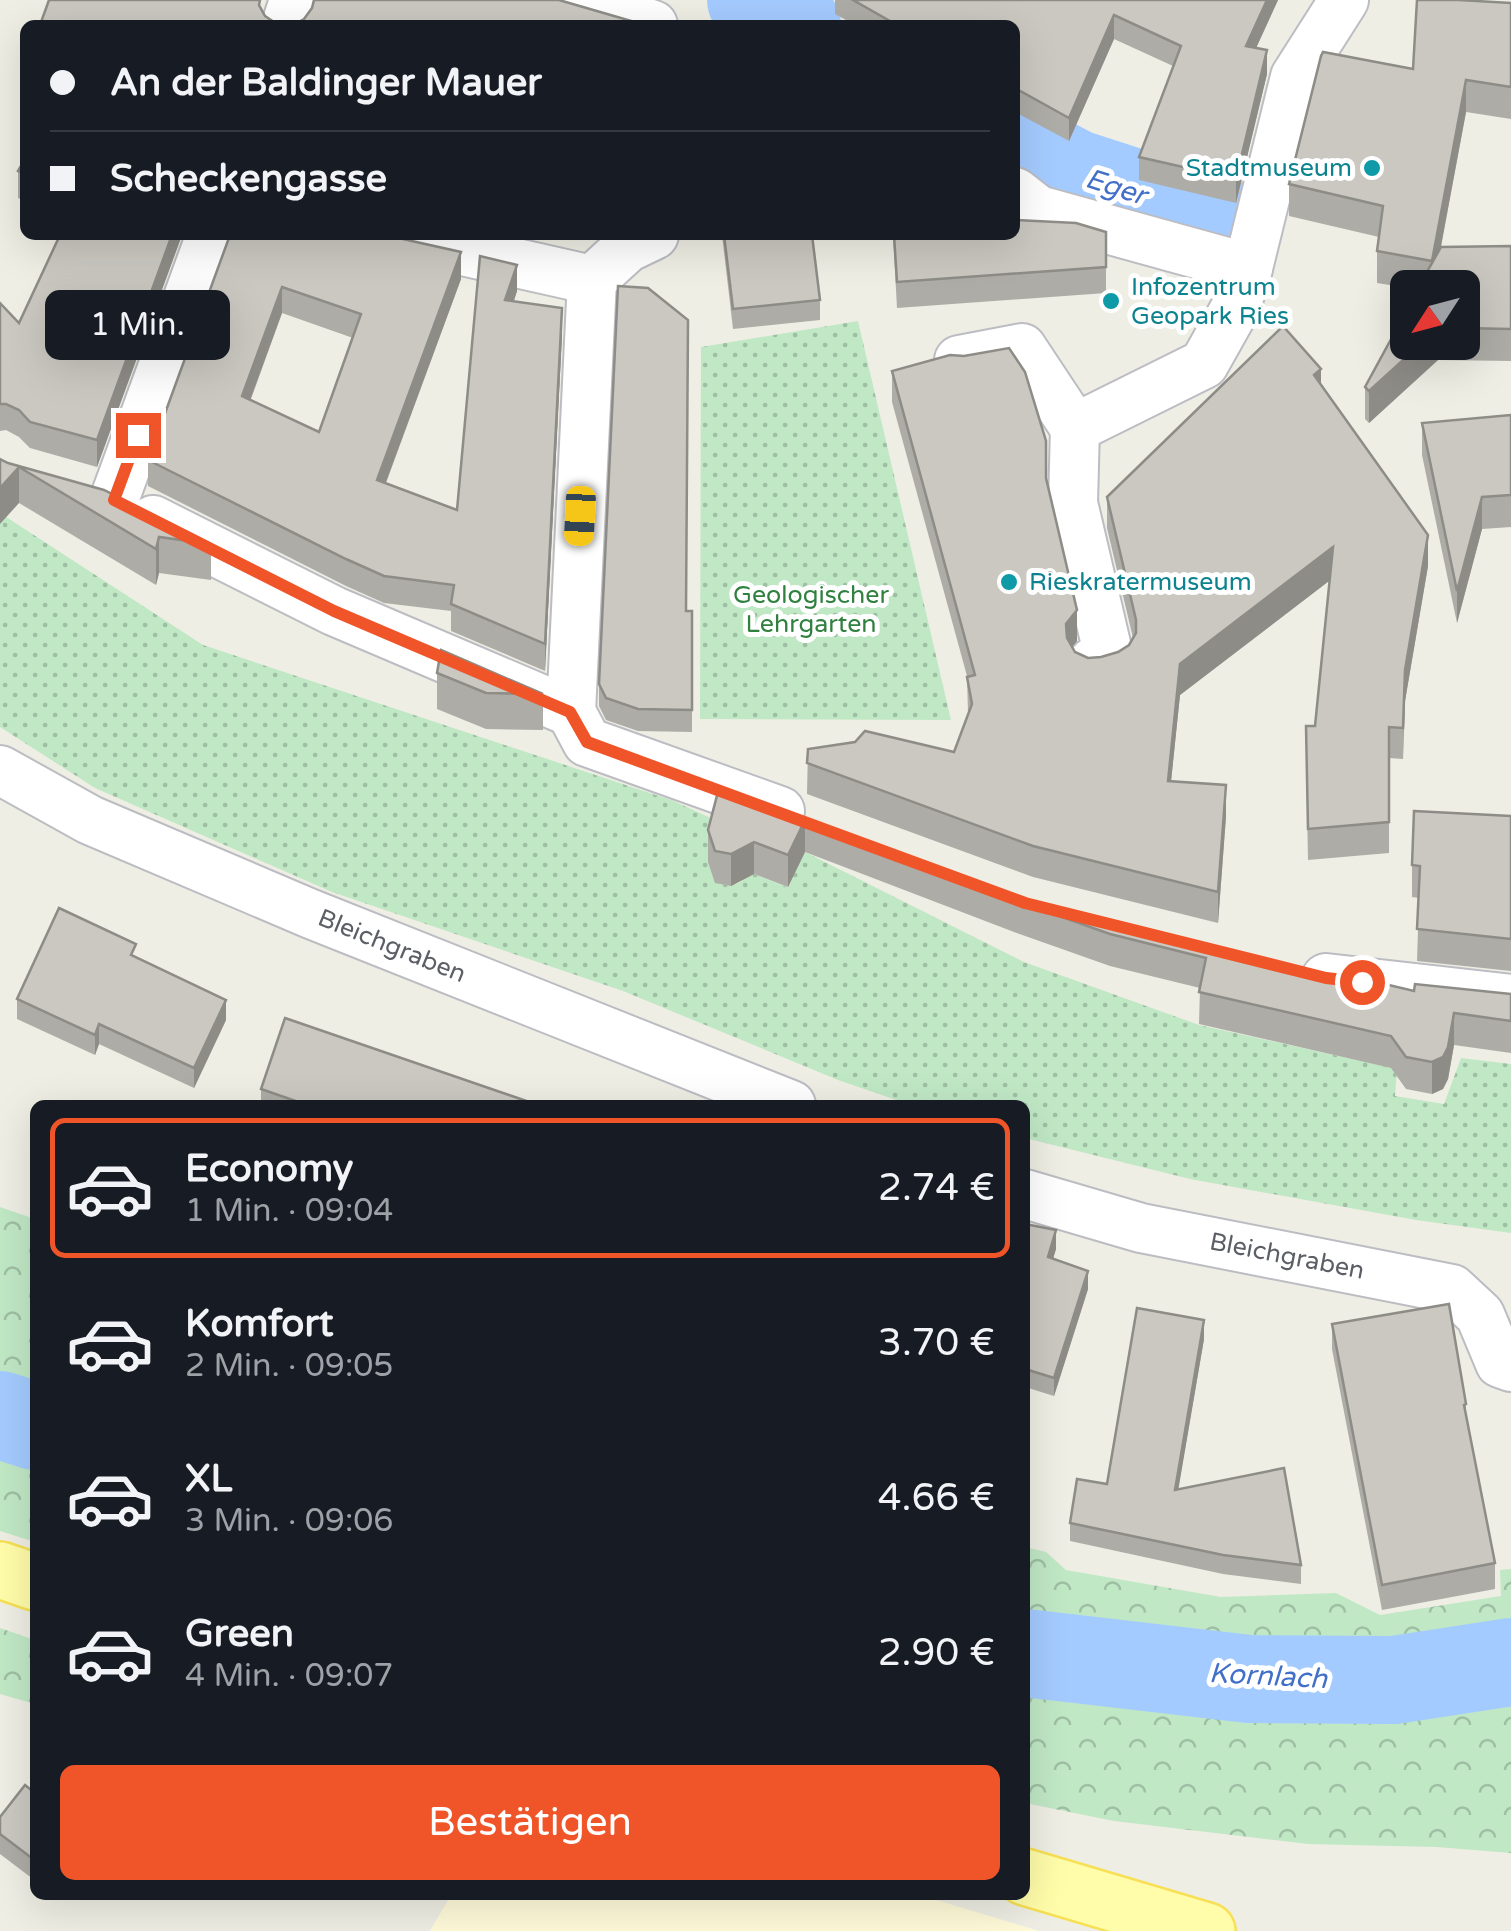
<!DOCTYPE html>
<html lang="de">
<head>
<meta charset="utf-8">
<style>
	:root { --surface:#171b24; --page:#242831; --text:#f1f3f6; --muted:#9ea1a6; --line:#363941; --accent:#f0552a }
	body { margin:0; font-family:"Varela Round",sans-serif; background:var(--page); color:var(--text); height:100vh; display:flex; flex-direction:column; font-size:38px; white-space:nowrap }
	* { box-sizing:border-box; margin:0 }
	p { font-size:32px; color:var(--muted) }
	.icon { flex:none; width:55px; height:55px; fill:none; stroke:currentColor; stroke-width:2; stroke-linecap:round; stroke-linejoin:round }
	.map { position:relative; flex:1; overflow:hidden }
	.drawer { position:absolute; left:30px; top:1100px; width:1000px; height:800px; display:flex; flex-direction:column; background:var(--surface); border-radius:15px; box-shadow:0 10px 40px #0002 }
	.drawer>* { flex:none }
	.hud { position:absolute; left:20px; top:20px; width:1000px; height:220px; border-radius:15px; box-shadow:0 10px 40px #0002; display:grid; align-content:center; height:220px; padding:0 30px; background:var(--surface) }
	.needle { width:65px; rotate:234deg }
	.controls { position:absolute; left:1390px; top:270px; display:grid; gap:20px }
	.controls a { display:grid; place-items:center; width:90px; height:90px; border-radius:15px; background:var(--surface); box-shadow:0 10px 40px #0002; font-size:50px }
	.end { position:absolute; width:45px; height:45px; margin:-22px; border:12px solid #f0552a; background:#fff; box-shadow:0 0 0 5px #fff }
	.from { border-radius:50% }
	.bubble { position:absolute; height:70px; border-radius:15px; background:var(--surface); box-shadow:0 10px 40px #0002; font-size:32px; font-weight:600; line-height:70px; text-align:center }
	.car { position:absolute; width:30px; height:60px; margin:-30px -15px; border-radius:12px; box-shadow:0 0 8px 2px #0007; background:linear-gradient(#f5c518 24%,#345 0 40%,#f5c518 0 76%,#345 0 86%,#f5c518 0) }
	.hud b { display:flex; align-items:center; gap:35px; height:95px; font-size:38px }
	.hud b+b { border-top:2px solid var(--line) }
	.hud i { width:25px; height:25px; background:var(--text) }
	ul { padding:18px 0 0; list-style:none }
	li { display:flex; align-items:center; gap:30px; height:140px; margin:0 20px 15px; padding:0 10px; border:5px solid transparent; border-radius:15px }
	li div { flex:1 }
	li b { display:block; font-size:38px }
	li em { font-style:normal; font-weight:600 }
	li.current { border-color:var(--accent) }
	li>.icon { width:90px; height:90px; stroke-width:1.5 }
	.primary-button { display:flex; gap:20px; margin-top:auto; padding:20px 30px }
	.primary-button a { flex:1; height:115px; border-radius:15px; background:var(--accent); color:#fff; font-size:40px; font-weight:600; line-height:115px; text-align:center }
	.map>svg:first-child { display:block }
</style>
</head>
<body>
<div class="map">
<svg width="1511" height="1931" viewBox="0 0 1511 1931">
	<defs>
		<pattern id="forest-crowns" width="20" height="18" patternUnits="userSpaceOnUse" patternTransform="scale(2.5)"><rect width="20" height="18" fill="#c0e8c5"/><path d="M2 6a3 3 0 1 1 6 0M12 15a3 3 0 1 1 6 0" fill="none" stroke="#9fbfa4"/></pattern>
		<pattern id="park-dots" width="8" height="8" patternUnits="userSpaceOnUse" patternTransform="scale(2.5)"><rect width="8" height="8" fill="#c0e8c5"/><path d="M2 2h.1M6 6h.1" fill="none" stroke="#9fbfa4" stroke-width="1.8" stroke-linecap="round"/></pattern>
	</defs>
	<rect width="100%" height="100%" fill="#efeee4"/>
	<!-- commercial -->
	<polygon fill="#fffbd9" points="451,1895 920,1895 1039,1931 430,1931"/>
	<!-- forest -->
	<g fill="url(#forest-crowns)">
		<polygon points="0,1207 35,1219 35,1542 0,1531"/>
		<polygon points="1025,1547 1046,1552 1066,1570 1221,1597 1336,1593 1380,1615 1501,1596 1500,1570 1511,1569 1511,1853 1436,1847 1308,1844 1114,1821 1025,1803"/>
		<polygon points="0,1628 35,1640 35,1704 0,1694"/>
	</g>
	<!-- park -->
	<g fill="url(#park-dots)">
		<polygon points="858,321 951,720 700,719 701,347"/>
		<path d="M 0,513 L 203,645 L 671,800 L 720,822 L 720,884 C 734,886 742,885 749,872 L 787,887 L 805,852 L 1024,962 L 1199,1025 L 1397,1069 L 1395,1096 L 1444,1104 L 1461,1058 L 1511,1064 L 1511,1233 L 1416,1220 L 1190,1179 L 1025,1138 L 1025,1105 L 911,1105 L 838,1080 L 623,991 L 332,892 L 95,788 L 0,727 Z"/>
	</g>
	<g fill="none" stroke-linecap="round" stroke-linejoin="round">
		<!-- river -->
		<g stroke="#a4cbff" stroke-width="88">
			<polyline points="751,0 797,25"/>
			<polyline points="1015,142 1074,173 1222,221"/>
			<polyline points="0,1415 35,1426"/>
			<polyline points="1025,1653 1249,1679 1394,1680 1511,1662"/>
		</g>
		<!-- minor casing -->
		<g stroke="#bcbdc3" stroke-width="52">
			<g id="minor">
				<polyline points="581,0 653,25"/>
				<polyline points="286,25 294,0"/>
				<polyline points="1015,192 1038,210 1248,268"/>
				<polyline points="391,235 592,280"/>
				<polyline points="959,360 1022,348 1075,428 1204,364 1236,307 1248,268 1295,77 1344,0"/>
				<polyline points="1075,428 1073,503 1109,657 1093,662"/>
				<polyline points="114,500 211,235"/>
				<polyline points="153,520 334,611 571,712 587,742 780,811"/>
				<polyline points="571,712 592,280 627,248 654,235"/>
				<polyline points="0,770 90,820 311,914 791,1105"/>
				<polyline points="1326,978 1511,999"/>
				<polyline points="1025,1194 1141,1228 1452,1289 1480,1315 1500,1363 1511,1367"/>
			</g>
		</g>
		<!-- major casing -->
		<g stroke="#f7e056" stroke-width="60">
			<g id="major">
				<polyline points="0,1570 35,1582"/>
				<polyline points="1025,1877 1207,1931"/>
			</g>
		</g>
		<!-- minor -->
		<use href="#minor" stroke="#fff" stroke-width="48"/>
		<!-- major -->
		<use href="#major" stroke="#fffda9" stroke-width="55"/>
	</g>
	<!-- wall -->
	<g fill="#aeaca6" fill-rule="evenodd">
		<polygon points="835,0 1278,0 1256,48 1267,74 1236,203 1139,180 1139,157 1173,66 1114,39 1069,141 1015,112 1015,25 855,25 835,14"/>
		<polygon points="1511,3 1511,119 1466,112 1441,247 1511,246 1511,361 1438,360 1369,423 1365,419 1365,387 1408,342 1462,342 1462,288 1408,288 1377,283 1377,251 1379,237 1289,216 1289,184 1413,69"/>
		<polygon points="25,159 25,201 18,198 18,171"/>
		<polygon points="1106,232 1106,293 897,308 893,235"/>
		<polygon points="59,235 182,235 97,467 30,448 19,437 6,430 0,431 0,303 19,323"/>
		<path d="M 230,235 L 461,279 L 386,483 L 457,510 L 480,256 L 517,291 L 514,301 L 562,335 L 545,671 L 451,631 L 451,611 L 384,603 L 346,586 L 148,486 L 148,460 ZM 282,313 L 353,338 L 319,432 L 251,399 Z"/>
		<polygon points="517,235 537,235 535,239"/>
		<polygon points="722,235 812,235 820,300 820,320 733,329"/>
		<polygon points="892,371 1046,479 1077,641 1072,647 1075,652 1088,658 1101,657 1118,652 1129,645 1133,638 1107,528 1107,497 1321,385 1428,566 1405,701 1403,759 1389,758 1389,853 1308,860 1306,757 1315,726 1330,580 1180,695 1171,781 1226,816 1218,923 1033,877 807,794 808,749 954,752 968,714 967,676 892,402"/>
		<polygon points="1511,415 1511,527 1482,529 1457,623 1422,455 1422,423"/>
		<polygon points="8,463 211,544 211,580 159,573 156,585 19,503"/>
		<polygon points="687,611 692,611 692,732 638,731 606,720 599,706 599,684"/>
		<polygon points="437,673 543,694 543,730 486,729 437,709"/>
		<polygon points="719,788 1016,897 1319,973 1414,991 1511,994 1511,1053 1454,1045 1448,1079 1443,1089 1432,1094 1406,1089 1391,1068 1199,1024 1200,988 1110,966 1014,932 805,852 788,887 754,874 731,886 715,883 708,862 708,830"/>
		<polygon points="1511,816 1511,971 1417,961 1419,898 1412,897 1412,865"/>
		<polygon points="136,958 226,1020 194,1088 99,1044 95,1055 17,1019 17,999"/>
		<polygon points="261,1089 538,1105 261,1105"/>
		<polygon points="1025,1224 1056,1249 1053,1259 1088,1289 1054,1396 1025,1387"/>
		<polygon points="1332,1324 1466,1404 1466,1415 1495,1563 1495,1589 1382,1610 1332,1349"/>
		<polygon points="1204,1339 1178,1489 1301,1565 1301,1584 1223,1574 1070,1541 1070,1523 1107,1484"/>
		<polygon points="35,1793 35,1876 33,1879 0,1854 0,1817"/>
	</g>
	<!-- shaded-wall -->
	<g fill="#8d8c87">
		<polygon points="1267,0 1278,0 1246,70 1246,46"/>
		<polygon points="1114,15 1114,39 1069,141 1069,118"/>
		<polygon points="1267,50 1267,74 1236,203 1236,179"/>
		<polygon points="1466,80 1466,112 1433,288 1432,261"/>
		<polygon points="172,235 182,235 97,467 97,440"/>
		<polygon points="461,252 461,279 377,506 377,480"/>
		<polygon points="517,265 517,291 505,327 505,300"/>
		<polygon points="282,287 282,313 242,422 242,396"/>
		<polygon points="562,308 562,335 545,671 545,644"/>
		<polygon points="1423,342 1438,342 1438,360 1369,423 1369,391"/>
		<polygon points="1321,369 1321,399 1314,375"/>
		<polygon points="19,467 19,503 0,524 0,488"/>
		<polygon points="1482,497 1482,529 1457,623 1457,591"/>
		<polygon points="1428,535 1428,566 1405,701 1403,759 1405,670"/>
		<polygon points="159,537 159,573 156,585 156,549"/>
		<polygon points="1333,547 1333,578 1180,695 1168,811 1168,781 1180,664"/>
		<polygon points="1077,610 1077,641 1066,655 1066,624"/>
		<polygon points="1226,785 1226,816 1218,923 1218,892"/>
		<polygon points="805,820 805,852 788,887 788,855"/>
		<polygon points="754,842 754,874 731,886 731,854"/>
		<polygon points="226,1000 226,1020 194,1088 194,1068"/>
		<polygon points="1454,1013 1454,1045 1448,1079 1443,1089 1432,1094 1432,1062"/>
		<polygon points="99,1024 99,1044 95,1055 95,1035"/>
		<polygon points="1056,1230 1056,1249 1048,1275 1048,1257"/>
		<polygon points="1088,1271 1088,1289 1054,1396 1054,1378"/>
		<polygon points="1204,1320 1204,1339 1175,1509 1175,1490"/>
		<polygon points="35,1856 35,1876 33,1879 33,1859"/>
	</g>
	<!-- building -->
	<g fill="#cac8c1" stroke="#8d8c87" stroke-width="2.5" fill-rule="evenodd">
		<polygon points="49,0 260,0 259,5 265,16 277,24 293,25 304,19 312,8 314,0 559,0 645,25 40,25"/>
		<polygon points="853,0 1267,0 1246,46 1267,50 1236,179 1139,157 1181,46 1114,15 1069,118 1015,88 1015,25 897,25"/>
		<polygon points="1417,0 1459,0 1511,3 1511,87 1466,80 1432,261 1377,251 1383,206 1289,184 1321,56 1323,52 1413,69"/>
		<polygon points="25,159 25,174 18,171"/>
		<polygon points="1015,220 1076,223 1106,232 1106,267 897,282 894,235 1015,235"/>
		<polygon points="60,235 172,235 97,440 30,422 19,410 6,404 0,404 0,303 19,323"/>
		<path d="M 230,235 L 385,235 L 461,252 L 377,480 L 457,510 L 480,256 L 517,265 L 505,300 L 562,308 L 545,644 L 451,604 L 454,585 L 384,576 L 346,559 L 148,460 ZM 282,287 L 361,314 L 319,432 L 242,396 Z"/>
		<polygon points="724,235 812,235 820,300 733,309"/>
		<polygon points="1511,246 1511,329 1462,328 1462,288 1418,288 1441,247"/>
		<polygon points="618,286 648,288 688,320 686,611 692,611 692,710 638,709 606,698 599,684"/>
		<polygon points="1408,308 1408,342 1423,342 1369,391 1365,387"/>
		<polygon points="1283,326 1321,369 1314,375 1428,535 1405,670 1403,728 1389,727 1389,822 1308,829 1306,726 1315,726 1333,547 1180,664 1168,781 1226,785 1218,892 1033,846 807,763 808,749 855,742 865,731 954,752 972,704 967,677 975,675 892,371 950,355 964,356 1009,348 1025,372 1046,441 1046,478 1077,610 1066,624 1067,638 1075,652 1088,658 1101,657 1118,652 1129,645 1136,633 1136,620 1107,497"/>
		<polygon points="1511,415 1511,495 1482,497 1457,591 1422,423"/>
		<polygon points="0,459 8,463 104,490 211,544 159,537 156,549 19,467 0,488"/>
		<polygon points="441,650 543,694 486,693 437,673"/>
		<polygon points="719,788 1016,897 1319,973 1355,977 1414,991 1415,984 1511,994 1511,1021 1454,1013 1448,1047 1443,1057 1432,1062 1406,1057 1391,1036 1199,992 1206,958 1110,934 1014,900 805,820 788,855 754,842 731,854 715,851 708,830"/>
		<polygon points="1414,811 1511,816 1511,939 1417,929 1420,866 1412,865"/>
		<polygon points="59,908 136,944 131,955 226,1000 194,1068 99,1024 95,1035 17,999"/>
		<polygon points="285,1018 538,1105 307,1105 261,1089"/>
		<polygon points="1025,1224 1056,1230 1048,1257 1088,1271 1054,1378 1025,1369"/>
		<polygon points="1449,1304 1466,1404 1464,1405 1495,1563 1382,1585 1332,1324"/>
		<polygon points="1137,1308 1204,1320 1175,1490 1284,1468 1301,1565 1223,1555 1070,1523 1077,1479 1107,1484"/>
		<polygon points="25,1785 35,1793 35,1856 33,1859 0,1834 0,1817"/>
	</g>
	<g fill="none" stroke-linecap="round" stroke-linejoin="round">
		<!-- route -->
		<polyline stroke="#f0552a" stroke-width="12" points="138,435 114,500 334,611 570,712 587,742 1025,903 1326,978 1362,982"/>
	</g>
	<!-- markers -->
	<g fill="#0f9aa8" stroke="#fff" stroke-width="4">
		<circle cx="1372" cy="168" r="10"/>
		<circle cx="1111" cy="301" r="10"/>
		<circle cx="1009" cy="582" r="10"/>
	</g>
	<g text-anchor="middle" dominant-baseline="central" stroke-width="10" stroke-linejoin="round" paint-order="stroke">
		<!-- culture labels -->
		<g font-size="25" fill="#0d838f" stroke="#fff" text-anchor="start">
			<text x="1352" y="168" text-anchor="end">Stadtmuseum</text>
			<text x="1131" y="287">Infozentrum<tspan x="1131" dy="29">Geopark Ries</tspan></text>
			<text x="1029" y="582">Rieskratermuseum</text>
		</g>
		<!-- park labels -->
		<g font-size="25" fill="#30813f" stroke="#fff">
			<text x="811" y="595">Geologischer<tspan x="811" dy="29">Lehrgarten</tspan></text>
		</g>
		<!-- street labels -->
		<g font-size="25" fill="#5c5f65" stroke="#fff">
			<text transform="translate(392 946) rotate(22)">Bleichgraben</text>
			<text transform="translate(1287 1256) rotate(11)">Bleichgraben</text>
		</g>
		<!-- water labels -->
		<g font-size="28" font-style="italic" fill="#4270c8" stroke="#fff">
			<text transform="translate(1116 187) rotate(18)">Eger</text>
			<text transform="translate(1268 1676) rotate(3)">Kornlach</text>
		</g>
	</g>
</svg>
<div class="controls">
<a><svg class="needle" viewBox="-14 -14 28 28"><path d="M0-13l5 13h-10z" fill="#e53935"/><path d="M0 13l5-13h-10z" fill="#9ea1a6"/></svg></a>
</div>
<i class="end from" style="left:1362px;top:982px"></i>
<i class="end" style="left:138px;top:435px"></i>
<div class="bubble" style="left:45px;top:290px;width:185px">1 Min.</div>
<i class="car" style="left:580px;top:516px;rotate:183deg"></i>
<div class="hud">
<b><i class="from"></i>An der Baldinger Mauer</b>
<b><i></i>Scheckengasse</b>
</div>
<section class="drawer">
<ul>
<li class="current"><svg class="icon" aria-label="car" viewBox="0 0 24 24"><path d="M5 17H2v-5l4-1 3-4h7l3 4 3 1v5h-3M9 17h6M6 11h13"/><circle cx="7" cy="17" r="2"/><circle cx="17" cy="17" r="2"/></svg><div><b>Economy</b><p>1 Min. · 09:04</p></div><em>2.74 €</em></li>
<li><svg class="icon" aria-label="car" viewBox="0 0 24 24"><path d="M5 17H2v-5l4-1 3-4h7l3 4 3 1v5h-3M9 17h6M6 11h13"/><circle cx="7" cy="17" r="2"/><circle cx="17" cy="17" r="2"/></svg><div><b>Komfort</b><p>2 Min. · 09:05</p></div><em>3.70 €</em></li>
<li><svg class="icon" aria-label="car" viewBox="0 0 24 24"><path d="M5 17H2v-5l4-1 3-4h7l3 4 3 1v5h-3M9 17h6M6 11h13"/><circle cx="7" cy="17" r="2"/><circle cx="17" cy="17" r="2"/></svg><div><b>XL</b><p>3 Min. · 09:06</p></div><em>4.66 €</em></li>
<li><svg class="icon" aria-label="car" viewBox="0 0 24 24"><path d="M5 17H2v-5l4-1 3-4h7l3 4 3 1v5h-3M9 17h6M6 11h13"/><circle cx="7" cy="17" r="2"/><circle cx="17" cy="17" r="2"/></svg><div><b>Green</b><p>4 Min. · 09:07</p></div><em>2.90 €</em></li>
</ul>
<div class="primary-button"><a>Bestätigen</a></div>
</section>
</div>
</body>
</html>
